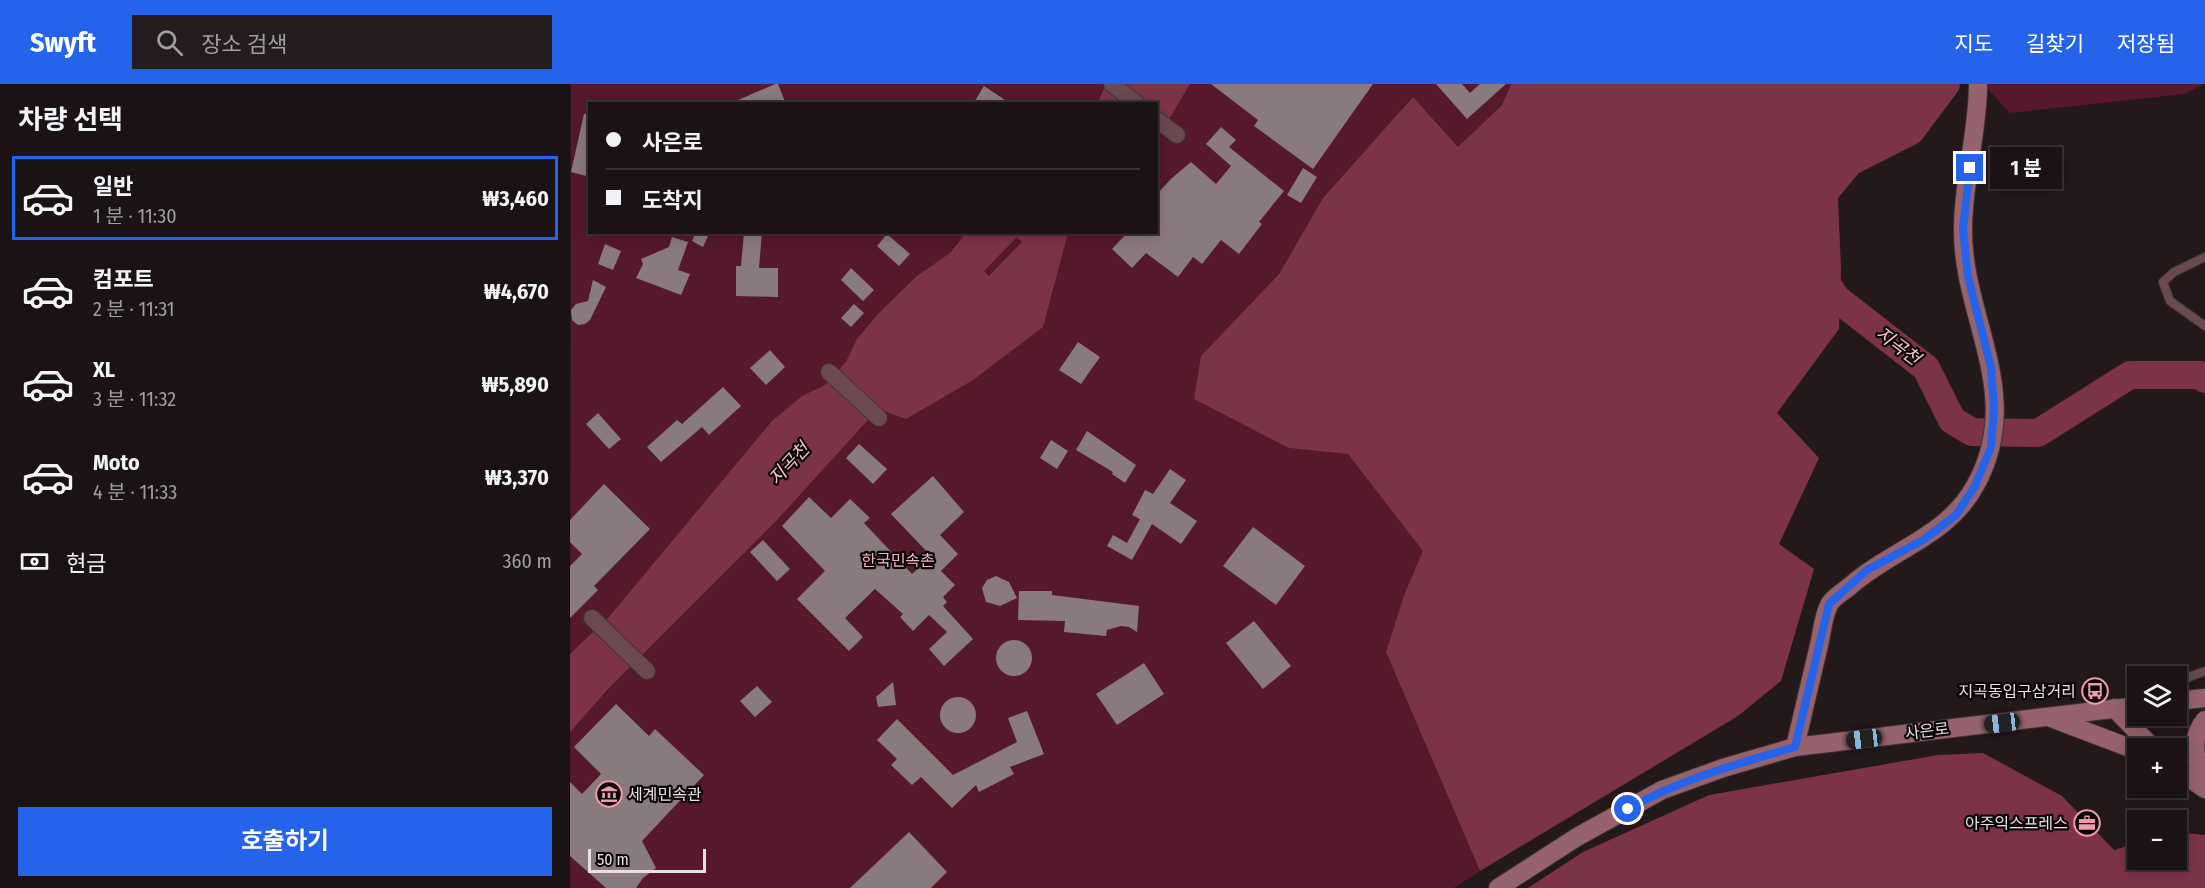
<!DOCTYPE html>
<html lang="ko">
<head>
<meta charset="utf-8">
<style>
	:root { --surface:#1a1214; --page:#231b1d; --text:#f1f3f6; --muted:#9f9ea0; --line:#383234; --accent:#2563eb }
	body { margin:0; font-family:"Fira Sans Condensed","Noto Sans KR",sans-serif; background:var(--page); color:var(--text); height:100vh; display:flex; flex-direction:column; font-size:22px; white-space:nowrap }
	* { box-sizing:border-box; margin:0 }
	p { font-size:20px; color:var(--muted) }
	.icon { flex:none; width:33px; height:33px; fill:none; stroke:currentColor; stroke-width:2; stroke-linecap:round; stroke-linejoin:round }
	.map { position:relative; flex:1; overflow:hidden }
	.details { display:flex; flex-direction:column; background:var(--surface); width:570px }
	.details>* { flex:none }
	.hud { position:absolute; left:18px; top:18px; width:570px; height:132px; border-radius:0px; box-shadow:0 3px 15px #0003,0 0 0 2px var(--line); display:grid; align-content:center; height:132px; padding:0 18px; background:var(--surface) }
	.tools { position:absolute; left:1557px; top:582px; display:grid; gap:12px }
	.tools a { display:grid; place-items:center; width:60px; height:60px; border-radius:0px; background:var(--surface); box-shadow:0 3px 15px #0003,0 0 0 2px var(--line); font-size:30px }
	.scale { position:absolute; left:18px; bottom:15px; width:118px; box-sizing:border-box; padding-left:6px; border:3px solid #e8e0e1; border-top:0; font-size:16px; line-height:21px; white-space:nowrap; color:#e8e0e1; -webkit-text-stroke:4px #090506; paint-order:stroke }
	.end { position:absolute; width:27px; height:27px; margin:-14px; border:8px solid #2563eb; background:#fff; box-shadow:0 0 0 3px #fff }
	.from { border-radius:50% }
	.bubble { position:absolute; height:42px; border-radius:0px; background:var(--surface); box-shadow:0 3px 15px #0003,0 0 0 2px var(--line); font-size:20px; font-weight:700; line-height:42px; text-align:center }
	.car { position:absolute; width:18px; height:36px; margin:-18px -9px; border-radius:8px; box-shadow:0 0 4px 2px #0007; background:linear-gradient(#222 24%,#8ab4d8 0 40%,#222 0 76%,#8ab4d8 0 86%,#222 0) }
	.hud b { display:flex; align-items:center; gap:21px; height:57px; font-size:22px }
	.hud b+b { border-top:2px solid var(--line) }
	.hud i { width:15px; height:15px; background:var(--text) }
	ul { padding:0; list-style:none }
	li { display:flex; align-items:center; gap:18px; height:84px; margin:0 12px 9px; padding:0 6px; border:3px solid transparent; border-radius:0px }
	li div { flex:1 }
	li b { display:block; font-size:22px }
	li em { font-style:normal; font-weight:700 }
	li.on { border-color:var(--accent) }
	li>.icon { width:54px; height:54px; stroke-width:1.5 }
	h2 { padding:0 18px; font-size:27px; line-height:72px }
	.pay { display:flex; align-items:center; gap:15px; height:66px; padding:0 18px; font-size:22px }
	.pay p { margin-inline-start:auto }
	.button { display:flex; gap:12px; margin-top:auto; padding:12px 18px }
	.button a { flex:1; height:69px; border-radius:0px; background:var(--accent); color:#fff; font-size:24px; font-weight:700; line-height:69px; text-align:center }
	header { display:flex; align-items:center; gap:36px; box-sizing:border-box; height:84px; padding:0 30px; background:var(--accent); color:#fff }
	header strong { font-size:28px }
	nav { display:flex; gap:33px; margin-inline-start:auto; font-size:21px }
	.search { width:420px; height:54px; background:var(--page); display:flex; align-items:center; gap:15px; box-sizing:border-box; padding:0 21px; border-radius:0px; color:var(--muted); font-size:22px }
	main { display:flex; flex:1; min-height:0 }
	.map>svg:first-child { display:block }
</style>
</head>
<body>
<header>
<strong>Swyft</strong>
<div class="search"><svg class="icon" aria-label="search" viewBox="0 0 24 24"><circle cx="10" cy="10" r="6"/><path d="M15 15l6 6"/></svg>장소 검색</div>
<nav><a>지도</a><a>길찾기</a><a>저장됨</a></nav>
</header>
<main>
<section class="details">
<h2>차량 선택</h2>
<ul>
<li class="on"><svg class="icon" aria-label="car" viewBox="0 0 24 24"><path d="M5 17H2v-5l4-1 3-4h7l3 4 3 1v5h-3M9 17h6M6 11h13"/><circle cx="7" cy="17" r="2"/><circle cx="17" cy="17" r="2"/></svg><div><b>일반</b><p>1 분 · 11:30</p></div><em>₩3,460</em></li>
<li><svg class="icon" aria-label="car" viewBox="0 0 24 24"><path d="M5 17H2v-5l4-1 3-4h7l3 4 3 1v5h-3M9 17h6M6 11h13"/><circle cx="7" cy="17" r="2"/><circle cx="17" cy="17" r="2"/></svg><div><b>컴포트</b><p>2 분 · 11:31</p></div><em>₩4,670</em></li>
<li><svg class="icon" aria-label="car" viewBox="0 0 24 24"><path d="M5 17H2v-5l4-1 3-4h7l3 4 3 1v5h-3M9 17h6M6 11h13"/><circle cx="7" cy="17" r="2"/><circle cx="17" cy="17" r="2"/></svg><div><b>XL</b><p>3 분 · 11:32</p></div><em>₩5,890</em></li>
<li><svg class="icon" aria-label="car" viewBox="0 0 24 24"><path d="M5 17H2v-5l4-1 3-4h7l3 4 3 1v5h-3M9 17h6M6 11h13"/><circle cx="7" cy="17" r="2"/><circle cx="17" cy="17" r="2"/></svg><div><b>Moto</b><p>4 분 · 11:33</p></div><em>₩3,370</em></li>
</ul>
<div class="pay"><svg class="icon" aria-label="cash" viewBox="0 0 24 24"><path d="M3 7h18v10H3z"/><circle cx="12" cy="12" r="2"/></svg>현금<p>360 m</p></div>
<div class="button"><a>호출하기</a></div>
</section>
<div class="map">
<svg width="1635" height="804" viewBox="0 0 1635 804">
	<rect width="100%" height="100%" fill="#23181a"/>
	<!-- green -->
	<g fill="#56182b" fill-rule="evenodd">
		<path d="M 1,0 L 941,0 L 932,21 L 888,64 L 843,14 L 753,114 L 709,190 L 631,272 L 719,364 L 778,369 L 854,467 L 834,511 L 816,568 L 910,787 L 884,804 L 0,804 ZM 20,20 L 586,20 L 586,148 L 20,148 Z"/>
		<polygon points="1413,0 1634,0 1615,10 1440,29"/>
	</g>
	<!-- forest -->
	<g fill="#7c3348" fill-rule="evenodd">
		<polygon points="536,0 620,0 593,45 587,49 586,20 527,20"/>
		<polygon points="941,0 1363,0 1268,114 1271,185 1269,245 1207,329 1249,374 1209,460 1244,485 1211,597 1168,632 910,787 816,568 834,511 853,467 778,370 719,364 624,315 631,272 709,190 753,114 843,13 888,63 932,21"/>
		<path d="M 396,149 L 498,149 L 473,243 L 403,296 L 336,335 L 308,325 L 207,436 L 38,605 L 0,648 L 0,570 L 39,533 L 202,337 L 232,312 L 255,301 L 276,278 L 287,255 L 308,230 L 347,192 L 380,169 ZM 447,153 L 452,158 L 419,192 L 414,187 Z"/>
		<polygon points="1413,669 1492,712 1544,766 1567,759 1568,776 1606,776 1607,748 1635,751 1635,804 958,804 1013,768 1139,711 1368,671"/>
	</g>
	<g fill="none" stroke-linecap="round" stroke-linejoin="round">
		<!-- river -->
		<polyline stroke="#7c3348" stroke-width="28" points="1376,0 1341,47 1256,90 1242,105 1248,186 1266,214 1356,284 1382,336 1402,348 1468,349 1560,291 1630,291 1635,295"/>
	</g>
	<!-- building -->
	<g fill="#897a7d">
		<polygon points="205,0 208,0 216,20 159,20"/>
		<polygon points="641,0 803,0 743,85 684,42 688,36"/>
		<polygon points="866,0 892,0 900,9 910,0 936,0 897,35"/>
		<polygon points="414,2 441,20 403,20"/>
		<polygon points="14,30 20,30 20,93 1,88"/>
		<polygon points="651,43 666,56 659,63 714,107 689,138 692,140 669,170 651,156 632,180 623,173 608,193 576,169 562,184 542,165 558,148 586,148 586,111 602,94 621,78 646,100 661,82 636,60"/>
		<polygon points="733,84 747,93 731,119 717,111"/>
		<polygon points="126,148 140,148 133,163 122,157"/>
		<polygon points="174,148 192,148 189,184 208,184 208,213 166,212 166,182 171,182"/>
		<polygon points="317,150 340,170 329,182 307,162"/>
		<polygon points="102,153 118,158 108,186 120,190 111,211 66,194 73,180 71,175 99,163"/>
		<polygon points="35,160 51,167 43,186 28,180"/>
		<polygon points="281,184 304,206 293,217 271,196"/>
		<polygon points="23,196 36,203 20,236 15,240 8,241 2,236 1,226 6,220 18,217"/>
		<polygon points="284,220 294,229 281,243 271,234"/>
		<polygon points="508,258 530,273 511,300 489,286"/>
		<polygon points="200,266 215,283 196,301 180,284"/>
		<polygon points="153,303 171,322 139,351 132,343 91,378 77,363 107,336 112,340"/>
		<polygon points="28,329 51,355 39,365 16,340"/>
		<polygon points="517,347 566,381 555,399 542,390 543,388 506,366"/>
		<polygon points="481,356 498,367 487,385 470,374"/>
		<polygon points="289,360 317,385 303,400 276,374"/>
		<polygon points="600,385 616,396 600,419 627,437 611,460 582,440 562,476 537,462 543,451 557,459 570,435 562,431 575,406 583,410"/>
		<polygon points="363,392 394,428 370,451 388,470 371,487 385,501 373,513 377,518 373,522 403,555 374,582 359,565 377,548 359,531 343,547 330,533 333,530 305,505 275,534 293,553 279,567 227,515 255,487 212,442 239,413 261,434 280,415 300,434 294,439 342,490 361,472 321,430"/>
		<polygon points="34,400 80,445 24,502 28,506 0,534 0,482 12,470 0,458 0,436"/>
		<polygon points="683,443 735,482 706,521 653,482"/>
		<polygon points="193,456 220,485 207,497 180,468"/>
		<polygon points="426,492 439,498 447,514 430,522 416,518 412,504 417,496"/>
		<polygon points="449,507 482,507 482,511 569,522 567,548 559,543 551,542 537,546 536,552 494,548 495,537 448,536"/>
		<polygon points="684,537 721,582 693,605 656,559"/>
		<circle cx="444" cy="574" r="18"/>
		<polygon points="574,579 594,610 547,641 526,610"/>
		<polygon points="323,598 326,621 308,623 306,613"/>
		<polygon points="187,602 202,618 185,633 170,617"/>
		<circle cx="388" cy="631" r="18"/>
		<polygon points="46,620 79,652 85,645 134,691 72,757 86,784 73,794 66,804 36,804 0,772 0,698 12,710 31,690 4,663"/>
		<polygon points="457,627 474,670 440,683 444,690 409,708 406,701 382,724 351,693 342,701 321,681 327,675 307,656 327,635 383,691 447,658 438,634"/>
		<polygon points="339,748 377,788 361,804 280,804"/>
	</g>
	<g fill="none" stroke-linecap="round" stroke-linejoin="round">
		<!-- lane casing -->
		<g stroke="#3f3436" stroke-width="10">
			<g id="lane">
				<polyline points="1635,173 1604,188 1593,198 1600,217 1635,242"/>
				<polyline points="1606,598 1635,587"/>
			</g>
		</g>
		<!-- street casing -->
		<g stroke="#3f3436" stroke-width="18">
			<g id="street">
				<polyline points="542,0 567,20"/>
				<polyline points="586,35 607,51"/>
				<polyline points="259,288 309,334"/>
				<polyline points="22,534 77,587"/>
			</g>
		</g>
		<!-- secondary casing -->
		<g stroke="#3f3436" stroke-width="20">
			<g id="secondary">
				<polyline points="1606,617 1635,614"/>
				<polyline points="1544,624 1583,664"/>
				<polyline points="1481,634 1568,667"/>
				<path d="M 1635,636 C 1618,655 1627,680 1635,701"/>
				<path d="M 1225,663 C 1233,629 1241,595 1249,561 C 1252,549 1253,532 1259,521 C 1262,514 1273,508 1279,503 C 1320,466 1377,453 1405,402 C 1456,311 1392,234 1393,145 C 1393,96 1408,49 1408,0"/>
				<polyline points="1606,685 1635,705"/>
				<polyline points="928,804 1007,753 1092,706 1153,684 1225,663 1568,622"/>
			</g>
		</g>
		<!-- lane -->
		<use href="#lane" stroke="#6a4950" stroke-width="8"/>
		<!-- street -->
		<use href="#street" stroke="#6a4950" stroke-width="16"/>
		<!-- secondary -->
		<use href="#secondary" stroke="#96626e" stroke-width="18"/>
	</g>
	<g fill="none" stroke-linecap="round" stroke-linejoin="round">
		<!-- route -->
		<path stroke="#2563eb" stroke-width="8" d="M 1058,725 C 1111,695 1167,680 1225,663 L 1259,520 L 1297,486 L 1353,456 L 1386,431 L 1405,402 L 1421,363 L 1424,324 L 1421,283 L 1398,193 L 1393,145 L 1400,84"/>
	</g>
	<!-- icons -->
	<defs>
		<g id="bus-ring" transform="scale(1.35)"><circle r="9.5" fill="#090506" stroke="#f29aae" stroke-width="1.5"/><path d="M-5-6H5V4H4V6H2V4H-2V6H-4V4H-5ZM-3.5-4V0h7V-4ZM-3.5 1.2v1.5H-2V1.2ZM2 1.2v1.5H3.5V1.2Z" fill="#f29aae"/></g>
		<g id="museum-ring" transform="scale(1.35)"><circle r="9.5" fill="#090506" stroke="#f29aae" stroke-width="1.5"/><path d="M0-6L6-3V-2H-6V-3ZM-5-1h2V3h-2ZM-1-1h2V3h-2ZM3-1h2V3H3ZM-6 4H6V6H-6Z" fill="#f29aae"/></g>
		<g id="office-ring" transform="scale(1.35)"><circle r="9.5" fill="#090506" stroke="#f29aae" stroke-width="1.5"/><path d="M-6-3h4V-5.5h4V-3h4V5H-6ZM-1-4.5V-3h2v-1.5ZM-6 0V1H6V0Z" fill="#f29aae"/></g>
	</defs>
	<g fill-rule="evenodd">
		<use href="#bus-ring" x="1525" y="607"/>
		<use href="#museum-ring" x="39" y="710"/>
		<use href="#office-ring" x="1517" y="739"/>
	</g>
	<g text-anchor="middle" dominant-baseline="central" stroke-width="4.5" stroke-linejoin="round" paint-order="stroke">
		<!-- park labels -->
		<g font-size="16" fill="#f7b4c3" stroke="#090506">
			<text x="328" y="476">한국민속촌</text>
		</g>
		<!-- poi labels -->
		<g font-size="16" fill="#e8e0e1" stroke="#090506" text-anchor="end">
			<text x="1506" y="607">지곡동입구삼거리</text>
			<text x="58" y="710" text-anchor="start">세계민속관</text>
			<text x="1498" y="739">아주익스프레스</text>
		</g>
		<!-- street labels -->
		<g font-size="16" fill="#e8e0e1" stroke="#090506">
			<text transform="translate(1357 647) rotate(-7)">사은로</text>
		</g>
		<!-- water labels -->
		<g font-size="18" font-style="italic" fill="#f6c8d1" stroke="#090506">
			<text transform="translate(1328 262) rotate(37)">지곡천</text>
			<text transform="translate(219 380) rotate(-47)">지곡천</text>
		</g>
	</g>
</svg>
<div class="tools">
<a><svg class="icon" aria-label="layers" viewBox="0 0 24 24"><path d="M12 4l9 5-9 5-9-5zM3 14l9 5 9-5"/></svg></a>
<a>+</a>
<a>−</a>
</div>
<div class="scale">50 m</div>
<i class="end from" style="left:1058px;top:725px"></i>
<i class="end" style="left:1400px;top:84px"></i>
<div class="bubble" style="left:1420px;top:63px;width:72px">1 분</div>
<i class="car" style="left:1432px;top:639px;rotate:263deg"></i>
<i class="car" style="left:1294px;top:655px;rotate:263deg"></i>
<div class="hud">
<b><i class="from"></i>사은로</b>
<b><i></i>도착지</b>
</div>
</div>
</main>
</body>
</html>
